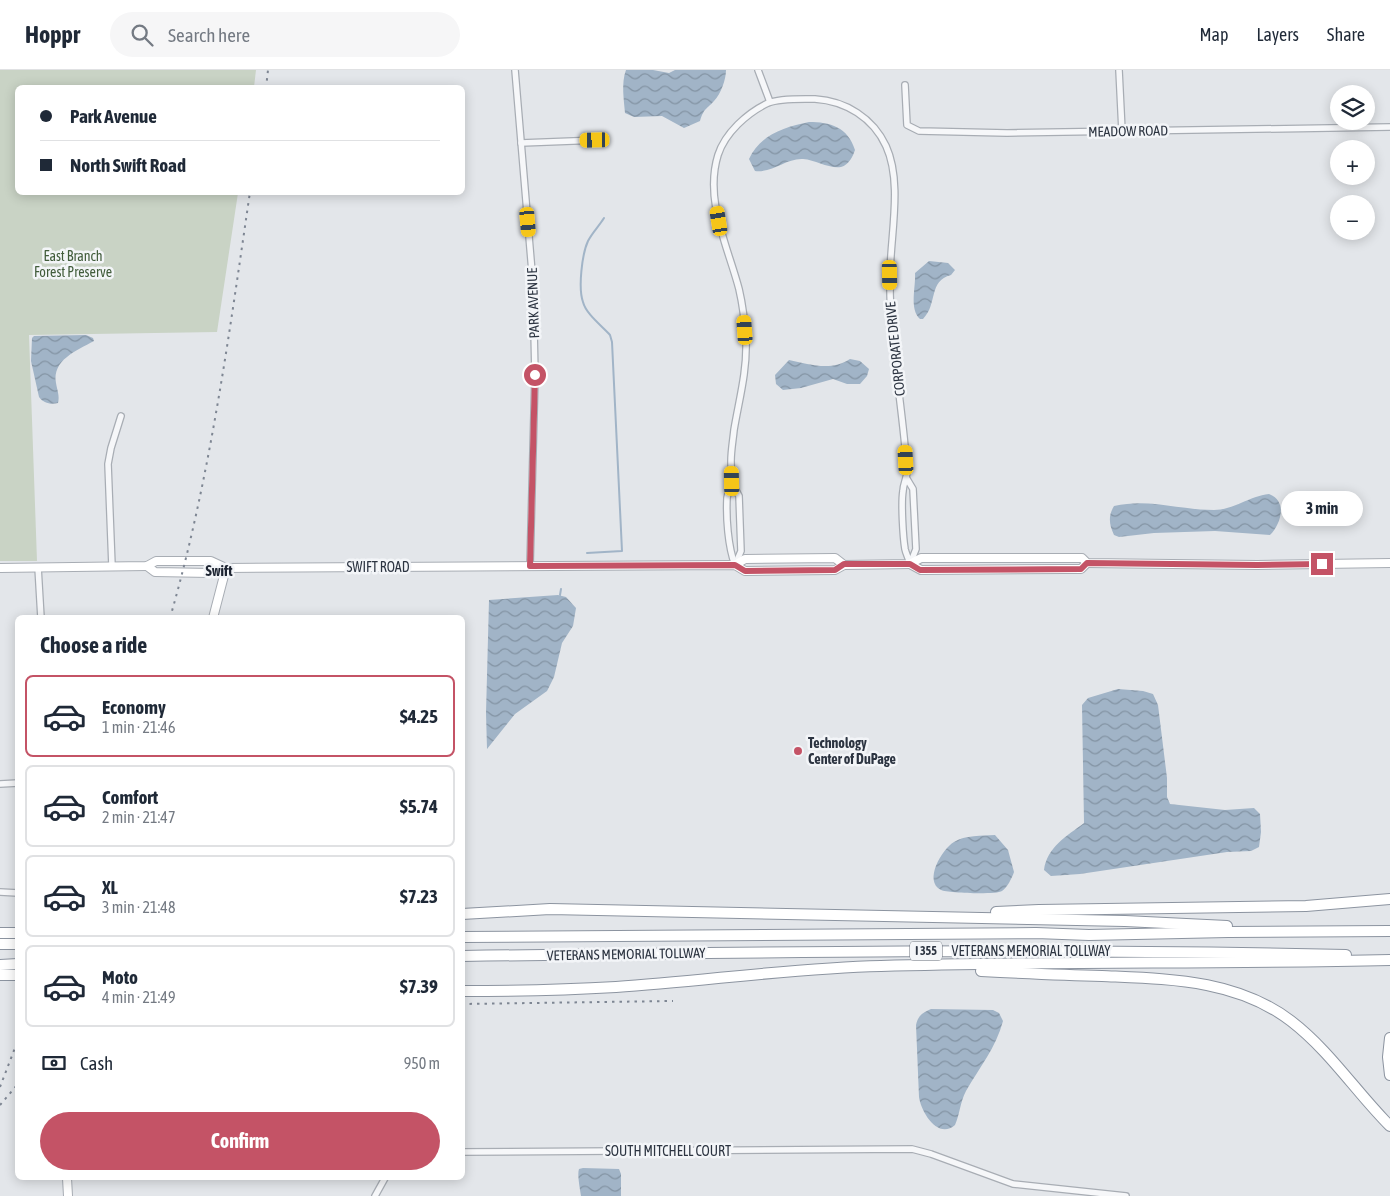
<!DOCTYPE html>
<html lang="en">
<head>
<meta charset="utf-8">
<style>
	:root { --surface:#fff; --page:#f6f6f7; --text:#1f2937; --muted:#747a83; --line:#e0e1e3; --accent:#c45366 }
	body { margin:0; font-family:"Asap Condensed",sans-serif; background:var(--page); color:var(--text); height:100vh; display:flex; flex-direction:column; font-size:19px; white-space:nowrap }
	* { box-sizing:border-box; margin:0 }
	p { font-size:16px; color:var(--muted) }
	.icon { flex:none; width:28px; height:28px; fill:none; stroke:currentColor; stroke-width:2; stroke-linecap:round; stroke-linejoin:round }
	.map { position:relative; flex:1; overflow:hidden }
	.sheet { position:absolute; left:15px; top:545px; width:450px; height:565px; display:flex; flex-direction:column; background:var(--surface); border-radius:8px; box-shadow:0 2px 12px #0003 }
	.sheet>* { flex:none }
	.banner { position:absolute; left:15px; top:15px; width:450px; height:110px; border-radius:8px; box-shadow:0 2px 12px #0003; display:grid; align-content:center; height:110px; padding:0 25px; background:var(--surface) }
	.fabs { position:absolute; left:1330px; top:15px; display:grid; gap:10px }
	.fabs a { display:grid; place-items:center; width:45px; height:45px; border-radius:50%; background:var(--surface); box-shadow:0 2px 12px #0003; font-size:25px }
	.end { position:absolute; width:22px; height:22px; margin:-11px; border:6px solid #c45366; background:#fff; box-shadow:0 0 0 2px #fff }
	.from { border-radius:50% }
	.bubble { position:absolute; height:35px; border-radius:18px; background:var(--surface); box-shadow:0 2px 12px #0003; font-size:16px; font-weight:700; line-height:35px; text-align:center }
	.car { position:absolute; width:15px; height:30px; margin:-15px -8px; border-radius:6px; box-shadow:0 0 4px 1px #0007; background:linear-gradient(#f5c518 24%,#345 0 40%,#f5c518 0 76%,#345 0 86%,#f5c518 0) }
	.banner b { display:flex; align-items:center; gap:18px; height:48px; font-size:19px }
	.banner b+b { border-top:1px solid var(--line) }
	.banner i { width:12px; height:12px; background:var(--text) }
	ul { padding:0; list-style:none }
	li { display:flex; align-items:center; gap:15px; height:82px; margin:0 10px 8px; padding:0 15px; border:2px solid var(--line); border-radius:8px }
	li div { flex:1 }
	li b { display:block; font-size:19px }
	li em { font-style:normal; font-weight:700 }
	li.active { border-color:var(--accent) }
	li>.icon { width:45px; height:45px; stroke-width:1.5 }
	h2 { padding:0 25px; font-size:22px; line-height:60px }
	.pay { display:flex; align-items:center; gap:12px; height:55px; padding:0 25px; font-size:19px }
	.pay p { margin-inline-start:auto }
	.primary-button { display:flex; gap:10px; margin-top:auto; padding:10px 25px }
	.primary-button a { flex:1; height:58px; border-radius:30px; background:var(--accent); color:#fff; font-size:20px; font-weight:700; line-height:58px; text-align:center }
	header { display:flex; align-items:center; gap:30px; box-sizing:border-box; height:70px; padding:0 25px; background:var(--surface); border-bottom:1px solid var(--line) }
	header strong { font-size:24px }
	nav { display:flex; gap:28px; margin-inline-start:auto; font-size:18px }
	.search { width:350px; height:45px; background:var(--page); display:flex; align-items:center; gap:12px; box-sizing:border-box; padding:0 18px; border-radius:28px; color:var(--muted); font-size:19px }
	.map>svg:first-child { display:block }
</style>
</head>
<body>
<header>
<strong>Hoppr</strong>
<div class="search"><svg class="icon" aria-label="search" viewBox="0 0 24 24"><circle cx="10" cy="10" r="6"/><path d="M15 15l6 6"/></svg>Search here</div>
<nav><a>Map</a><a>Layers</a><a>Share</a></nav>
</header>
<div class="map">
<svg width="1390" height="1126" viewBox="0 0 1390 1126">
	<defs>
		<pattern id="water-waves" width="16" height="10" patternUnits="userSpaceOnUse" patternTransform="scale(1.25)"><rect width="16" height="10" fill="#a1b4c7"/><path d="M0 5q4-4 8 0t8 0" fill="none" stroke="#8393a3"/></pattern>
	</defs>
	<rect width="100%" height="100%" fill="#e3e6ea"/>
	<!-- park -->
	<polygon fill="#c9d3c5" points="0,0 256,0 254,17 18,18 18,122 238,123 217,262 29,265 37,491 0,491"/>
	<!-- water -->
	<g fill="url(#water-waves)">
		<path d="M 626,0 L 653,0 L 669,3 L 675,0 L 726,0 C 726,9 721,24 714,31 C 706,40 704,38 700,51 L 684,58 L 662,46 L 634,47 L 625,43 C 624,30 621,13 626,0 Z"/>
		<path d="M 809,52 C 830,52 848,57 855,80 C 853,86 849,95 841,97 C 829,99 816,90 803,89 C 786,88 773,103 755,101 L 749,89 C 760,65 784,57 809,52 Z"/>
		<path d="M 929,191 L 948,193 L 955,200 L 951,205 C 928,211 938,234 923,249 L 920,249 C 909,239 916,217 915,203 Z"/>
		<path d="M 86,265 L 93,268 L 94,271 C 76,281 52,290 56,313 C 57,320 60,326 58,333 C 51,335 43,333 39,327 L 31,291 L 32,268 L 34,266 Z"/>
		<path d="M 850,289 L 860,291 L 869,299 L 867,306 L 860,314 L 847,314 L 833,309 L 801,318 L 783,320 L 776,314 L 775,305 L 789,290 C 809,294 831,302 850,289 Z"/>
		<path d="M 1269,424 C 1288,431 1281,454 1270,465 L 1215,461 L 1154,463 L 1119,467 L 1114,465 C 1109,454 1108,446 1114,436 C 1149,428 1179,440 1214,440 C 1233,440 1250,426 1269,424 Z"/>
		<polygon points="558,525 566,527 576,538 573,556 562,573 554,607 547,621 515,644 487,679 486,643 489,530"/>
		<path d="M 1118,619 L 1143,621 L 1153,624 L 1158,635 L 1167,708 L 1167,727 L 1170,734 L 1225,740 L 1254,738 L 1260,744 L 1261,762 L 1259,777 L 1251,781 L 1227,782 L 1080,804 L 1051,806 L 1044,800 C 1047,777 1067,766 1084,753 L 1082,635 L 1088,628 Z"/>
		<path d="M 995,765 L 1008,780 L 1014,802 C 1012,808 1007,818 1002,821 C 996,825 947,823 941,820 C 923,811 942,779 954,772 C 965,765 982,766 995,765 Z"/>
		<path d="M 931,939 L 993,940 L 999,943 L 1003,951 C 996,978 979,998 966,1021 C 960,1032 960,1044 955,1055 C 938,1070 921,1042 919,1027 L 916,955 C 918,946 922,943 931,939 Z"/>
		<path d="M 583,1098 L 619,1099 L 621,1104 L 621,1126 L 581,1126 C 580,1119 577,1104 579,1099 Z"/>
	</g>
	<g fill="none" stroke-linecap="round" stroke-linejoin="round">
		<!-- stream -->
		<g stroke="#a1b4c7" stroke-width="2">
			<path d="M 587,483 L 622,481 L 612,272 L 610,265 C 602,256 586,244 583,232 C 578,218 582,184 588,171 C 592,163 599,156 604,148"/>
			<polyline points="560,525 561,519"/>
		</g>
		<!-- street casing -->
		<g stroke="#a8adb4" stroke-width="8">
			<g id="street">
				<polyline points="515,0 533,214 535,305 530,496"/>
				<polyline points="758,0 770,32"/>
				<polyline points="1119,0 1122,61"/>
				<polyline points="905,15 907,55 919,61 1007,63 1390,57"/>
				<polyline points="521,73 599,70"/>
				<polyline points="907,409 913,419 916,479 910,494"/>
				<polyline points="731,411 739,426 741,481 735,495"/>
				<path d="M 735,495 C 728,477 726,447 727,428 C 728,422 730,418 731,412 C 732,406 731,398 731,391 C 731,381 733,370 734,360 C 739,330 747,302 746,271 C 745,254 743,236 739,219 C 728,177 704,130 718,85 C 725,63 747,43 768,33 C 780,28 801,29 815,29 C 846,31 873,48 886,76 C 903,113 890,167 890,207 C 889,272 903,336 907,401 C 907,409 903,414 903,421 C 901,433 903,467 905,479 C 906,484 909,489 910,494"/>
				<polyline points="112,496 108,394 111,378 121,346"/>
				<polyline points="38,497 41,548"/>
				<polyline points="0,714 18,713"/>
				<polyline points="0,822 18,823"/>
				<polyline points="462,1082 912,1079 931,1084 1013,1114 1126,1126"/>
				<polyline points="375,1126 385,1108"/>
			</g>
		</g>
		<!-- secondary casing -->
		<g stroke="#a8adb4" stroke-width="10">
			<g id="secondary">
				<polyline points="910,494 921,500 1064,499 1081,499 1087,493"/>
				<polyline points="735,495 745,489 835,488 844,495"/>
				<polyline points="147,496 155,502 210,503 226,498 735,495 745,501 835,500 844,495 910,494 921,488 1082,488 1087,493 1257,495 1390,493"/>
				<polyline points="0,498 147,496 156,491 211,491 226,498"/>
				<polyline points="213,548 226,498"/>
				<polyline points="67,1108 68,1126"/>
			</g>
		</g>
		<!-- highway casing -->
		<g stroke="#8c94a0" stroke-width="12">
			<g id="highway">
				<polyline points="996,842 1039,840 1306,836 1390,829"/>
				<polyline points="462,844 550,839 1125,851 1227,856"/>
				<polyline points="0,863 18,863"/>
				<polyline points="462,867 1036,863 1089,865 1228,862 1390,861"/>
				<polyline points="0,874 18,874"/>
				<path d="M 462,886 C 757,882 1052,878 1346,885"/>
				<polyline points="0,895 18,894"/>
				<path d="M 981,901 C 1021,903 1062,905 1102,906 C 1168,909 1236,909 1291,951 C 1330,981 1356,1022 1390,1056"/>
				<polyline points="0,905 18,905"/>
				<path d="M 462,921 C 514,921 565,920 616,917 C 705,911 793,898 881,896 C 1051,891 1221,894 1390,890"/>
				<polyline points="1390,968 1388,987 1390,1005"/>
			</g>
		</g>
		<!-- street -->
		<use href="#street" stroke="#f6f7f9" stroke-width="5.5"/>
		<!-- secondary -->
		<use href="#secondary" stroke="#fff" stroke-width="8"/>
		<!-- highway -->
		<use href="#highway" stroke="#fff" stroke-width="10"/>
		<!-- rail -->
		<g stroke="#7e8693" stroke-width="2" stroke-dasharray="2.5 5" stroke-linecap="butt">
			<polyline points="266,18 268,0"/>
			<path d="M 170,548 C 210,409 229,265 250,122"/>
			<polyline points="462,934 673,931"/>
			<polyline points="0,1017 18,970"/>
			<polyline points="0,1035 18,1014"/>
		</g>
	</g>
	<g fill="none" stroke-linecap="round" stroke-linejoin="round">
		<!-- route -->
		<polyline stroke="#c45366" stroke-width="6" points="535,305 530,496 735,495 745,501 835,500 844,494 910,494 920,500 1081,499 1087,493 1257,495 1322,494"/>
	</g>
	<!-- markers -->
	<circle fill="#c45366" stroke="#f3f5f8" stroke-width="2" cx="798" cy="681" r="5"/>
	<g text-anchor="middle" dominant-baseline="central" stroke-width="5" stroke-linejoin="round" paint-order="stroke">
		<!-- shield labels -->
		<rect fill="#f3f5f8" stroke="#686e78" stroke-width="1" x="910" y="871.5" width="32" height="19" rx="4"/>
		<g font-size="12" font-weight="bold" fill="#2c3441">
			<text x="926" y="881">I 355</text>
		</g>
		<!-- street labels -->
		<g font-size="14" fill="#2c3441" stroke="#f3f5f8">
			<text transform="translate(1128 61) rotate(-1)">MEADOW ROAD</text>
			<text transform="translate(533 233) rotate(-92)">PARK AVENUE</text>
			<text transform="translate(895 279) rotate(-96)">CORPORATE DRIVE</text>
			<text x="378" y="497">SWIFT ROAD</text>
			<text x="1031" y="881">VETERANS MEMORIAL TOLLWAY</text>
			<text transform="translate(626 884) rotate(-1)">VETERANS MEMORIAL TOLLWAY</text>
			<text x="668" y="1081">SOUTH MITCHELL COURT</text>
		</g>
		<!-- park labels -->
		<g font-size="14" fill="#415c3b" stroke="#f3f5f8">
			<text x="73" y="186">East Branch<tspan x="73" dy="16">Forest Preserve</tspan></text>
		</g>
		<!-- poi labels -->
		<g font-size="14" font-weight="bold" fill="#2c3441" stroke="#f3f5f8" text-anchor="start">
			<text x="808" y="673">Technology<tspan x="808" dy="16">Center of DuPage</tspan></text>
		</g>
		<!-- neighbourhood labels -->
		<g font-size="15" font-weight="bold" fill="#1e2532" stroke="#f3f5f8">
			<text x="219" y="500">Swift</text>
		</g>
	</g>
</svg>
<div class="fabs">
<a><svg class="icon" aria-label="layers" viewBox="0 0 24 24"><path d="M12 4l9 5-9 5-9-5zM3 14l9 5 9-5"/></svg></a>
<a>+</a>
<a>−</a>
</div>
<i class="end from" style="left:535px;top:305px"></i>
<i class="end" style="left:1322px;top:494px"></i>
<div class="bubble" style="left:1281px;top:421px;width:82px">3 min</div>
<i class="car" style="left:595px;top:70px;rotate:269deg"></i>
<i class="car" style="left:719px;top:151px;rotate:351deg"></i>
<i class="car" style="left:528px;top:152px;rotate:175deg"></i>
<i class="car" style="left:890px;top:205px;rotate:179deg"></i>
<i class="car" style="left:745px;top:260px;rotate:356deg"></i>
<i class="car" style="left:906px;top:390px;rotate:357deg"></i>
<i class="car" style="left:732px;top:411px;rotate:359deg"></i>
<div class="banner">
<b><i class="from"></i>Park Avenue</b>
<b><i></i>North Swift Road</b>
</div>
<section class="sheet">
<h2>Choose a ride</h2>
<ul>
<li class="active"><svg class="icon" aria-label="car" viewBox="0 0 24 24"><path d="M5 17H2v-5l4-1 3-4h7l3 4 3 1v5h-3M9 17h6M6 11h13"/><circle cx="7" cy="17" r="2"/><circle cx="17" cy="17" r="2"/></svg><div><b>Economy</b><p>1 min · 21:46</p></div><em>$4.25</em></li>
<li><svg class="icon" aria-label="car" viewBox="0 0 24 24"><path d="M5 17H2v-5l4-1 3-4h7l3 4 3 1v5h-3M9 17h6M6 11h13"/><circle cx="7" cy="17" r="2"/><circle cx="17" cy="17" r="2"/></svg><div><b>Comfort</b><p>2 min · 21:47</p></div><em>$5.74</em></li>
<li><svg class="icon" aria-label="car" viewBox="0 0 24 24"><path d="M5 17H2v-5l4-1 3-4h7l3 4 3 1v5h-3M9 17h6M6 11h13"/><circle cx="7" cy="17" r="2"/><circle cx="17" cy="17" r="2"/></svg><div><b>XL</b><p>3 min · 21:48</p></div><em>$7.23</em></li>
<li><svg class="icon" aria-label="car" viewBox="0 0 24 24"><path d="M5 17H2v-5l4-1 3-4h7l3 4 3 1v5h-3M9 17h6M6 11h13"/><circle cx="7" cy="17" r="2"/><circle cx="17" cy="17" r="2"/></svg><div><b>Moto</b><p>4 min · 21:49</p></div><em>$7.39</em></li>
</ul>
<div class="pay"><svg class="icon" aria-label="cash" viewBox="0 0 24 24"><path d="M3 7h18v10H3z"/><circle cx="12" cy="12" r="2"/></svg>Cash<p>950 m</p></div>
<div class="primary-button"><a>Confirm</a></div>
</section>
</div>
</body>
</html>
